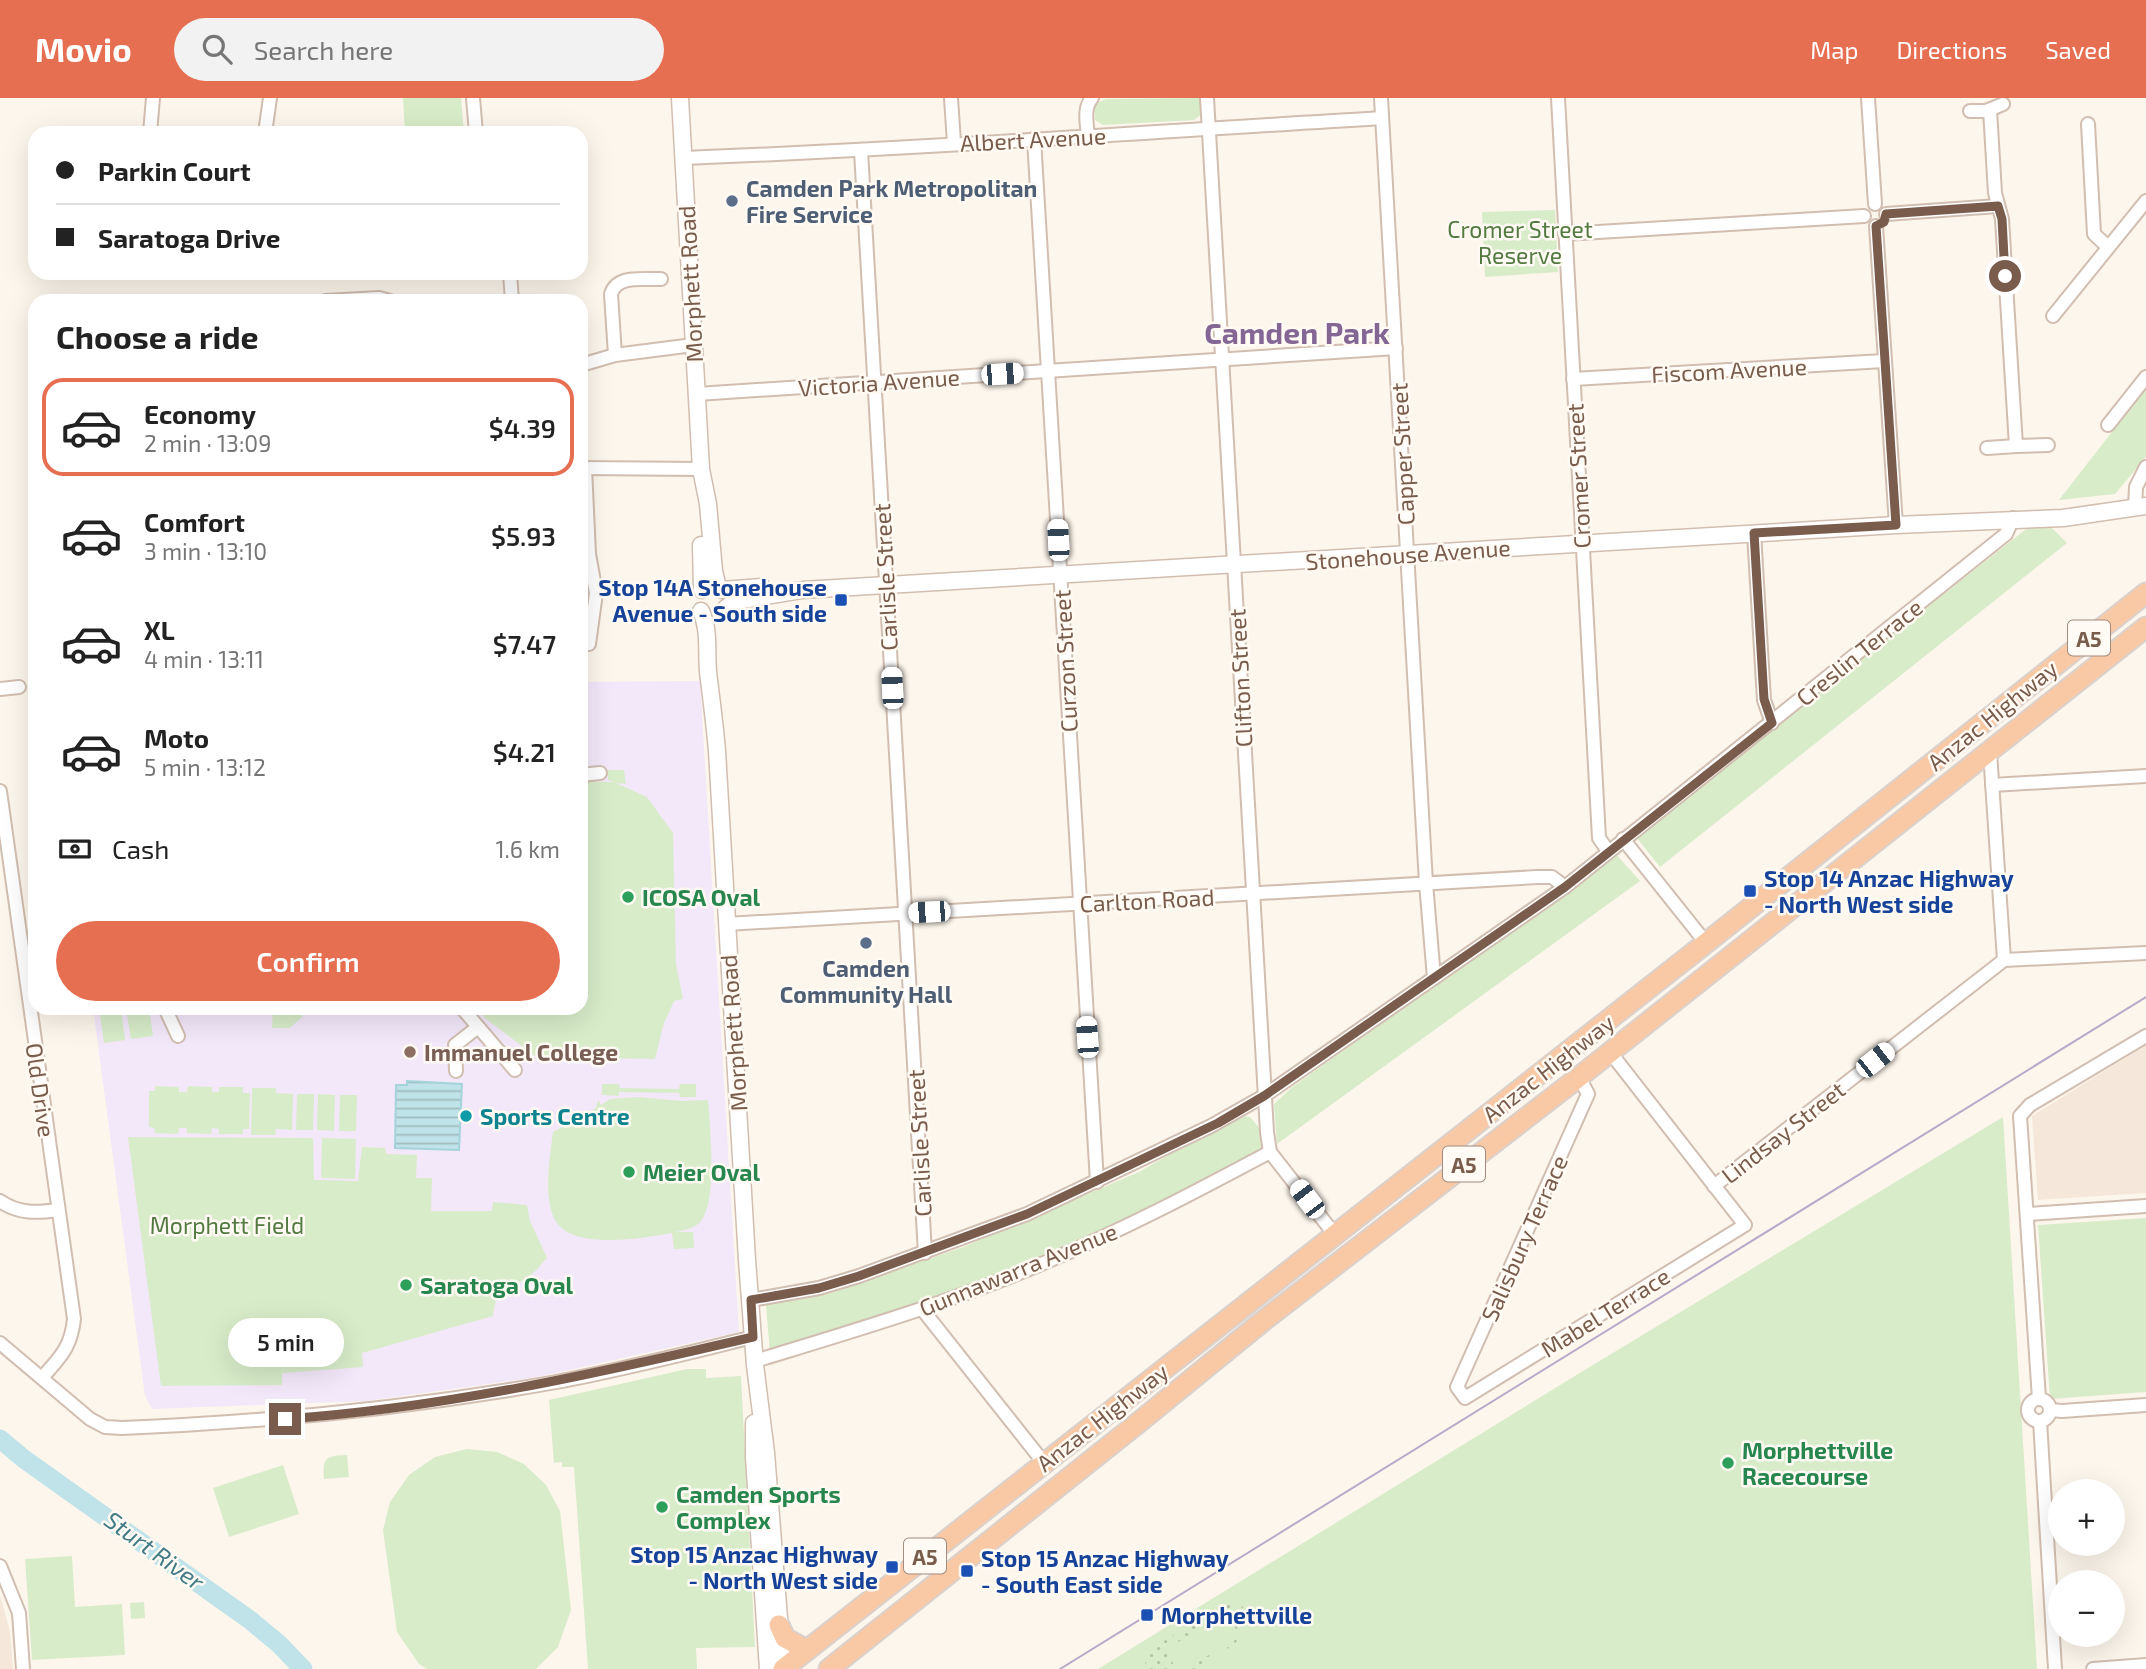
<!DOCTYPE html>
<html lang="en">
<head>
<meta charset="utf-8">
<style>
	:root { --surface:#fff; --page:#f2f2f2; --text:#222; --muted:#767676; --line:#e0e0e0; --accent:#e76f51 }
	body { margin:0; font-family:"Exo 2",sans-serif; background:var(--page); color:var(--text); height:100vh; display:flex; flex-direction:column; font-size:26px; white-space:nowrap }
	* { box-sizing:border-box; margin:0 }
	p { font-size:23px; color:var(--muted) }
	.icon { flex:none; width:38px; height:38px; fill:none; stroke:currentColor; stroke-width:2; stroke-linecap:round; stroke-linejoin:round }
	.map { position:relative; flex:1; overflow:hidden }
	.sheet { position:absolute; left:28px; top:196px; width:560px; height:721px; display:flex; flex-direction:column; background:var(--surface); border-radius:21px; box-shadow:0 7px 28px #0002 }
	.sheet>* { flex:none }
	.top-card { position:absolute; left:28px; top:28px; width:560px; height:154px; border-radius:21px; box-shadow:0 7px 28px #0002; display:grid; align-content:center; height:154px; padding:0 28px; background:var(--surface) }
	.fabs { position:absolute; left:2048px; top:1381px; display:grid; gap:14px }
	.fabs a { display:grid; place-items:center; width:77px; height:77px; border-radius:50%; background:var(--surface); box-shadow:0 7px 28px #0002; font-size:35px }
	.end { position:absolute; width:32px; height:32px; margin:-16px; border:9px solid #7a5c4d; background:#fff; box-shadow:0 0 0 4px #fff }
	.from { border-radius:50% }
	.bubble { position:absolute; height:49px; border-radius:24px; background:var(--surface); box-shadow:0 7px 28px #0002; font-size:23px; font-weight:600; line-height:49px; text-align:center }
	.car { position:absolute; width:21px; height:42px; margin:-21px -10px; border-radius:9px; box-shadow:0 0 5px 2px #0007; background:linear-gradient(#fff 24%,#345 0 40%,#fff 0 76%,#345 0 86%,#fff 0) }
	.top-card b { display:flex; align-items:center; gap:24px; height:66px; font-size:26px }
	.top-card b+b { border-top:2px solid var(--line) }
	.top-card i { width:18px; height:18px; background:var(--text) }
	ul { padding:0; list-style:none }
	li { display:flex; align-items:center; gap:21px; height:98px; margin:0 14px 10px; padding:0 14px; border:4px solid transparent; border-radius:21px }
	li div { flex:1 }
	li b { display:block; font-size:26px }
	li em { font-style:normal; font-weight:600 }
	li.active { border-color:var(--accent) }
	li>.icon { width:63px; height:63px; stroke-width:1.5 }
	h2 { padding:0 28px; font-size:32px; line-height:84px }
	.pay { display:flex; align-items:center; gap:18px; height:77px; padding:0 28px; font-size:26px }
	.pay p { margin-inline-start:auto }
	.primary-button { display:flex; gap:14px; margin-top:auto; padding:14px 28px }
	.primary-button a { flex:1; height:80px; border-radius:42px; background:var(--accent); color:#fff; font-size:28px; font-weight:600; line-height:80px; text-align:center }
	header { display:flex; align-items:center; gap:42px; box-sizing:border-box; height:98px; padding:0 35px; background:var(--accent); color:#fff }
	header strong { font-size:33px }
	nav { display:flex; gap:38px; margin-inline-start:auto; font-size:24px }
	.search { width:490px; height:63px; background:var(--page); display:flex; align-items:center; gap:18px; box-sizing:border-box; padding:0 24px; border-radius:38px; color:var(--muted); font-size:26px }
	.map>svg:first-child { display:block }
</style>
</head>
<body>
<header>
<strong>Movio</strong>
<div class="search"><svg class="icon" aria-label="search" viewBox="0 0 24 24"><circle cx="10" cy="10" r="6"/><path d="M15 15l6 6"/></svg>Search here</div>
<nav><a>Map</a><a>Directions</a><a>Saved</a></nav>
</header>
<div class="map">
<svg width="2146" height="1571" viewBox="0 0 2146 1571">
	<defs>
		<pattern id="garden-dots" width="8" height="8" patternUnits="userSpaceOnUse" patternTransform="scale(1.75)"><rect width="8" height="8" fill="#d8ecc9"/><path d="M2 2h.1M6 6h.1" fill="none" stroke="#b4c2a5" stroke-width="1.8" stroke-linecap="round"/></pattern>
		<pattern id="water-rules" width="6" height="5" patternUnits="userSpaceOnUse" patternTransform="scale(1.75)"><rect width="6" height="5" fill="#bfe3e8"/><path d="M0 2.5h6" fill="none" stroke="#a0bbbe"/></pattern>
	</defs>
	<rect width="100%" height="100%" fill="#fdf6ec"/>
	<!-- residential -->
	<g fill="#f5e8da">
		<polygon points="2146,947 2146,1095 2038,1102 2032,1018"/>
		<polygon points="0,1497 10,1534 13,1571 0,1571"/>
	</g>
	<!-- education -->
	<polygon fill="#f3e8fa" points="700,583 739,1234 538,1279 366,1303 152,1311 145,1298 93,910 581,910 581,584"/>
	<!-- park -->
	<g fill="#d8ecc9">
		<polygon points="403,0 461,0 464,35 405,35"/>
		<polygon points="1200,0 1202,16 1194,22 1103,27 1095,22 1095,6 1106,1"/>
		<polygon points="1555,112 1558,174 1485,179 1482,114"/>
		<polygon points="2146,290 2146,359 2115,396 2059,402"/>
		<polygon points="2048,426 2067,445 1660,769 1636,739 2030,428"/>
		<polygon points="607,672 624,672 626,686 616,685 647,699 673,735 676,866 683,901 674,903 663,928 655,961 536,959 485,920 476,910 581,910 581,684 614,684 608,682"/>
		<polygon points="1615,755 1640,783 1277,1046 1274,1006 1291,990 1572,789"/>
		<polygon points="99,910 121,910 125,942 104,945"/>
		<polygon points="126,910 149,910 153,938 131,941"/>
		<polygon points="273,910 293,910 303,918 290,930 272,930"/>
		<polygon points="602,986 619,986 620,990 679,991 680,986 696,986 696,999 680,999 679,995 619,994 619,998 602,997"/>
		<polygon points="155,988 179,989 179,994 187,994 188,988 212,989 212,994 219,994 219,989 243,989 243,995 250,995 249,1031 243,1031 243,1036 219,1036 219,1031 212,1030 211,1036 187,1035 187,1030 179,1030 178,1036 155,1035 154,1030 149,1029 149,993 155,993"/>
		<polygon points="252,990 276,990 276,995 293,996 292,1032 276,1031 275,1037 251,1037"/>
		<polygon points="297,996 314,996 313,1032 296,1032"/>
		<polygon points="318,996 335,997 334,1033 317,1032"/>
		<polygon points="340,997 357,997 356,1033 339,1033"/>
		<path d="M 638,999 L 682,1003 L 708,1002 C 710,1029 718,1103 701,1123 C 695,1130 685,1132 676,1134 L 693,1134 L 694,1150 L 674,1151 L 672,1135 C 645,1140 576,1152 557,1125 C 542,1104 550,1058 553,1034 L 596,1010 L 598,1002 L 601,1007 L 610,1001 Z"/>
		<polygon points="1239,1017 1250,1019 1261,1032 1262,1055 1068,1152 920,1208 770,1256 766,1207 828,1196 966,1148 1139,1074"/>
		<polygon points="2003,1019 2037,1571 1098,1571 1578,1276"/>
		<path d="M 128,1039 L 313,1040 L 314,1082 L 358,1083 L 362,1049 L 385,1050 L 386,1056 L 417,1057 L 416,1080 L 432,1080 L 431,1113 L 492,1113 L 493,1104 L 527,1107 L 530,1123 L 547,1160 C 541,1166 535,1175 527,1180 C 506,1193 496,1190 493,1218 L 362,1255 L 363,1269 L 282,1275 L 282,1287 L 161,1288 Z"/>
		<polygon points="322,1040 356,1041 355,1081 321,1080"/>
		<polygon points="2146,1120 2146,1294 2050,1301 2038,1127"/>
		<polygon points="687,1271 706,1271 706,1280 741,1278 755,1549 696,1550 697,1571 588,1571 574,1369 562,1369 562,1364 554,1365 549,1302"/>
		<polygon points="467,1351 497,1354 524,1366 546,1387 560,1413 571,1512 558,1549 536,1571 427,1571 419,1566 397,1534 383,1432 390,1404 409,1377 435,1359"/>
		<path d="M 347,1357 L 349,1379 L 324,1381 C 322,1358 327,1358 347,1357 Z"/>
		<polygon points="283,1367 299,1416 229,1439 213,1390"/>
		<polygon points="72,1458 75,1509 122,1506 125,1557 32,1562 25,1461"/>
		<polygon points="144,1504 145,1520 131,1521 130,1505"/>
	</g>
	<!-- garden -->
	<g fill="url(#garden-dots)">
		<path d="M 1229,1505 C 1248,1506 1253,1519 1246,1536 L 1235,1533 L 1237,1517 L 1226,1518 L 1165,1551 L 1176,1571 L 1143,1571 L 1148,1558 L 1155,1548 Z"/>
		<polygon points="1233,1539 1240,1541 1201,1571 1187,1571 1231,1543"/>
	</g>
	<!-- water -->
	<polygon fill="url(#water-rules)" stroke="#a5d3da" stroke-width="2" points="407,983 462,986 459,1052 395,1050 396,987 407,987"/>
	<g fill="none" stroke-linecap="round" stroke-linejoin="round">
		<!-- river -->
		<polyline stroke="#bfe3e8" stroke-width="19" points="0,1341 24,1361 250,1522 279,1546 303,1571"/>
		<!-- minor casing -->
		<g stroke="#d1beb0" stroke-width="16">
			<g id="minor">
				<polyline points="473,0 476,35"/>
				<polyline points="951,0 954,45"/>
				<polyline points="1207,0 1267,1034 1270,1054 1335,1137"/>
				<polyline points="1381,0 1426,785 1434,880"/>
				<polyline points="1558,0 1599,740 1608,753"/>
				<polyline points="1868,0 1875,106"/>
				<polyline points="1990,12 1995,95 2002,121 2016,348 2048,347"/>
				<polyline points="1970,13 1986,13 2003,6"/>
				<polyline points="2088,26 2094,136 2108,149"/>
				<polyline points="150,35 153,0"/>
				<polyline points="265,35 270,0"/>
				<path d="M 1088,38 C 1087,26 1083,10 1092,0"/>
				<polyline points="1034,41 1097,1084"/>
				<polyline points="861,53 925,1155"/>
				<path d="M 684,60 C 917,51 1149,34 1382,20"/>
				<polyline points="1886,116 1998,108"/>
				<polyline points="1876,128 1896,427"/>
				<polyline points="1565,136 1864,118"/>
				<polyline points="510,175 512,203"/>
				<polyline points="325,203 379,200 390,203"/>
				<polyline points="2053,218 2146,103"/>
				<path d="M 615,257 L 611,196 C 617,176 643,182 661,181"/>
				<polyline points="581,267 615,257 693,247"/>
				<polyline points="1573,281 1884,263"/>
				<polyline points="697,296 1396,250"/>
				<polyline points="2108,327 2146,279"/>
				<polyline points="1987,350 2016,348"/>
				<polyline points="581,370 701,371"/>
				<polyline points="585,370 589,456 596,495 589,546"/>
				<polyline points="2135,409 2136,389 2146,369"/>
				<polyline points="1754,435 1764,602 1772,625"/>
				<polyline points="0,591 19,589"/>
				<polyline points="1990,654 2004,862"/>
				<polyline points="581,677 600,675"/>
				<polyline points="1992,687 2146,678"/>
				<path d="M 0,693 L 74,1221 C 71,1250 60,1259 42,1280"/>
				<polyline points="1623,741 1706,845"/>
				<polyline points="726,826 1537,779 1552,779 1565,789"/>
				<polyline points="165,910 178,938"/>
				<polyline points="462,910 515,972"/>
				<polyline points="456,973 455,947 478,929"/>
				<polyline points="1579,979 1588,996 1457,1289 1465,1300 1745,1127 1610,954"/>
				<polyline points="1714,1088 2004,862 2146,855"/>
				<path d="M 0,1103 C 19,1116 37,1115 58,1112"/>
				<polyline points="2027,1116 2146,1108"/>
				<polyline points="751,1202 819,1190 859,1178 1027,1116 1211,1028 1264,998 1565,789 2006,436 2013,420"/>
				<polyline points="922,1211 1044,1365"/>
				<path d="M 0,1245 L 90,1321 L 105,1329 L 122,1330 C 268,1324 412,1310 556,1284 C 622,1272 688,1255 753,1239"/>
				<path d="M 755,1263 C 853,1233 952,1204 1046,1164 C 1123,1132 1197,1093 1270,1054"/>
				<polyline points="2039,1301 2020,1018 2030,1007 2146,938"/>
				<circle cx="2039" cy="1312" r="11"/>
				<polyline points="2050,1312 2062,1313 2146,1307"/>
				<polyline points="2040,1323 2055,1571"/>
				<polyline points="0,1468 19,1515 23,1571"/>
				<polyline points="2093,1571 2146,1567"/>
			</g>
		</g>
		<!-- tertiary casing -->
		<g stroke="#d1beb0" stroke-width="19">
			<g id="tertiary">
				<polyline points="680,0 701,371 708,406 714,473 718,490"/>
				<polyline points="701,447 702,492"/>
				<polyline points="722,492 762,489"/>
				<polyline points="726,510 736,503 802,492 1896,427 2063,420 2146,408"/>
				<path d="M 701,513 C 711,535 705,559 709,582 C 712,606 715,629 717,653 L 747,1162 L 755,1267 L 766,1355 L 783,1571"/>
				<polyline points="754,1325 754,1359 768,1571"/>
			</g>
		</g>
		<!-- trunk casing -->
		<g stroke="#dad1cd" stroke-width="23">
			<g id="trunk">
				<polyline points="779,1527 785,1540 807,1552"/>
				<polyline points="783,1571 1706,845 2146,495"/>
				<polyline points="829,1571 1138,1325 1263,1223 1579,979 2146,529"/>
			</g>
		</g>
		<!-- minor -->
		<use href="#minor" stroke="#fff" stroke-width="12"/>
		<!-- tertiary -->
		<use href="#tertiary" stroke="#fff" stroke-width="16"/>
		<!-- trunk -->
		<use href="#trunk" stroke="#f9c8a4" stroke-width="19"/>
		<!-- tram -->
		<polyline stroke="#b9a8c9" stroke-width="2" points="1060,1571 2146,899"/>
	</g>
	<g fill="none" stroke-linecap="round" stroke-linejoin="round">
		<!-- route -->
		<path stroke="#7a5c4d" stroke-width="9" d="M 285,1321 C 444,1310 599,1275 753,1239 L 751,1202 L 819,1190 L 859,1178 L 1027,1116 L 1218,1025 L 1264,998 L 1565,789 L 1772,625 L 1764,601 L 1754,435 L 1896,427 L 1876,128 L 1884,124 L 1886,116 L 1998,108 L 2002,121 L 2005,178"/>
	</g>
	<!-- markers -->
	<g fill="#5c6f8a" stroke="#fffaf3" stroke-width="2.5">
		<circle cx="732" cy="103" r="7"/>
		<circle cx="866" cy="845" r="7"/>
	</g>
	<g fill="#1a4fb4" stroke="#fffaf3" stroke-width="2.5">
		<rect x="834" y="495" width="14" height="14" rx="3.5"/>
		<rect x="1743" y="786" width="14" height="14" rx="3.5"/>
		<rect x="885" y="1462" width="14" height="14" rx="3.5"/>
		<rect x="960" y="1466" width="14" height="14" rx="3.5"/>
		<rect x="1140" y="1510" width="14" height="14" rx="3.5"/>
	</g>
	<g fill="#2e9e5b" stroke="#fffaf3" stroke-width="2.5">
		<circle cx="628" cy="799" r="7"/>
		<circle cx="629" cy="1074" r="7"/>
		<circle cx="406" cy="1187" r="7"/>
		<circle cx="1728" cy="1365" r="7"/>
		<circle cx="662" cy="1409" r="7"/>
	</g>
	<circle fill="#8d6e63" stroke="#fffaf3" stroke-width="2.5" cx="410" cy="954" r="7"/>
	<circle fill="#0f9aa8" stroke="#fffaf3" stroke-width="2.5" cx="466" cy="1018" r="7"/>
	<g text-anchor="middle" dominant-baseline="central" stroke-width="5" stroke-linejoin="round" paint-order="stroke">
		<!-- shield labels -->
		<g fill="#fffaf3" stroke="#a28b7f" stroke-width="2">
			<rect x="2068" y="522.5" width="42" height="35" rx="5"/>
			<rect x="1443" y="1048.5" width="42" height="35" rx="5"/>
			<rect x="904" y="1440.5" width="42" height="35" rx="5"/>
		</g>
		<g font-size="21" font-weight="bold" fill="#7a5c4d">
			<text x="2089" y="540">A5</text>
			<text x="1464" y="1066">A5</text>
			<text x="925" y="1458">A5</text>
		</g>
		<!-- street labels -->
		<g font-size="23" fill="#7a5c4d" stroke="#fffaf3">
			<text transform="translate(1033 41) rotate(-3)">Albert Avenue</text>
			<text transform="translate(690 186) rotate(-93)">Morphett Road</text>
			<text transform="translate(1729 272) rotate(-3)">Fiscom Avenue</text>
			<text transform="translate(879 284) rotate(-4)">Victoria Avenue</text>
			<text transform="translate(1402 356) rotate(-93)">Capper Street</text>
			<text transform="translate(1578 378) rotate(-93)">Cromer Street</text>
			<text transform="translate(1408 456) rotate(-4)">Stonehouse Avenue</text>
			<text transform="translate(885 479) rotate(-93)">Carlisle Street</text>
			<text transform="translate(1859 554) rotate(-39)">Creslin Terrace</text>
			<text transform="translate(1065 563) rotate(-93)">Curzon Street</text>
			<text transform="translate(1240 580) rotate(-93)">Clifton Street</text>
			<text transform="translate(1992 617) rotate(-39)">Anzac Highway</text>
			<text transform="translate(1147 802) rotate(-3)">Carlton Road</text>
			<text transform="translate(733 935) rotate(-94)">Morphett Road</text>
			<text transform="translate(1548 970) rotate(-38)">Anzac Highway</text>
			<text transform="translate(41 992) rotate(82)">Old Drive</text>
			<text transform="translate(1783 1034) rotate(-38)">Lindsay Street</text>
			<text transform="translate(919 1045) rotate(-93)">Carlisle Street</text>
			<text transform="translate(1524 1140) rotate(-66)">Salisbury Terrace</text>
			<text transform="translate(1018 1171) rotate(-22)">Gunnawarra Avenue</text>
			<text transform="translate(1605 1214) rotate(-32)">Mabel Terrace</text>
			<text transform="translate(1102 1319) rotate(-38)">Anzac Highway</text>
		</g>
		<!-- service labels -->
		<g font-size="23" font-weight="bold" fill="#4e5e75" stroke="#fffaf3" text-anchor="start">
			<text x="746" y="90">Camden Park Metropolitan<tspan x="746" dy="26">Fire Service</tspan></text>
			<text x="866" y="870" text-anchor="middle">Camden<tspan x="866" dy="26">Community Hall</tspan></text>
		</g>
		<!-- park labels -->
		<g font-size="23" fill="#537a41" stroke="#fffaf3">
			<text x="1520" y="131">Cromer Street<tspan x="1520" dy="26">Reserve</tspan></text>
			<text x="227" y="1127">Morphett Field</text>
		</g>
		<!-- transit labels -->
		<g font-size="23" font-weight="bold" fill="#164399" stroke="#fffaf3" text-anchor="start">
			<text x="827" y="489" text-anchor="end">Stop 14A Stonehouse<tspan x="827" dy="26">Avenue - South side</tspan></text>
			<text x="1764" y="780">Stop 14 Anzac Highway<tspan x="1764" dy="26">- North West side</tspan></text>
			<text x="878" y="1456" text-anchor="end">Stop 15 Anzac Highway<tspan x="878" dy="26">- North West side</tspan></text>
			<text x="981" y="1460">Stop 15 Anzac Highway<tspan x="981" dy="26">- South East side</tspan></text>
			<text x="1161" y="1517">Morphettville</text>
		</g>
		<!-- leisure labels -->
		<g font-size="23" font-weight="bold" fill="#27864d" stroke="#fffaf3" text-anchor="start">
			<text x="642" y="799">ICOSA Oval</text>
			<text x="643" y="1074">Meier Oval</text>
			<text x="420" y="1187">Saratoga Oval</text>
			<text x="1742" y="1352">Morphettville<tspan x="1742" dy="26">Racecourse</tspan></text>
			<text x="676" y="1396">Camden Sports<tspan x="676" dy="26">Complex</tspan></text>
		</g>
		<!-- education labels -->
		<g font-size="23" font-weight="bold" fill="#785e54" stroke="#fffaf3" text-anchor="start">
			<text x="424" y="954">Immanuel College</text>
		</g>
		<!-- culture labels -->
		<g font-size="23" font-weight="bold" fill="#0d838f" stroke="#fffaf3" text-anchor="start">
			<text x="480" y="1018">Sports Centre</text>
		</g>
		<!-- water labels -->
		<g font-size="24" font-style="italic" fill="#437c86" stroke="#fffaf3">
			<text transform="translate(155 1452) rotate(36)">Sturt River</text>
		</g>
		<!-- district labels -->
		<g font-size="30" font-weight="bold" fill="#846695" stroke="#fffaf3">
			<text x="1297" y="234">Camden Park</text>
		</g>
	</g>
</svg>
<div class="fabs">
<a>+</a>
<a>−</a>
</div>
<i class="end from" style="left:2005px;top:178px"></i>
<i class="end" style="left:285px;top:1321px"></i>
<div class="bubble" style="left:228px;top:1220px;width:116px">5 min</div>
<i class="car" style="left:1002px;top:276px;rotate:86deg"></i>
<i class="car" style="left:1058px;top:442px;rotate:357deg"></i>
<i class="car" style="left:892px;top:590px;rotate:357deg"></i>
<i class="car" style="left:929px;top:814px;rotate:267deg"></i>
<i class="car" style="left:1087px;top:939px;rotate:356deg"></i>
<i class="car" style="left:1875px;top:962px;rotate:52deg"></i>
<i class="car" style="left:1307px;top:1101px;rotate:323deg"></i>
<div class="top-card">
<b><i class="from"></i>Parkin Court</b>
<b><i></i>Saratoga Drive</b>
</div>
<section class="sheet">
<h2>Choose a ride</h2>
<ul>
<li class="active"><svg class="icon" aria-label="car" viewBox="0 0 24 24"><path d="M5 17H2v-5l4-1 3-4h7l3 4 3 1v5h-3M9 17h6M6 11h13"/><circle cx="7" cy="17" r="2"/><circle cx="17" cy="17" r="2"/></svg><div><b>Economy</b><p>2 min · 13:09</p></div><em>$4.39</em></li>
<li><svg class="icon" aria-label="car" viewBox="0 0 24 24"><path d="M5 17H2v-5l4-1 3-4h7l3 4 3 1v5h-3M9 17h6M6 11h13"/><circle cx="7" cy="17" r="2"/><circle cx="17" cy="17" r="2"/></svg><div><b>Comfort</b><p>3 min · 13:10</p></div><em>$5.93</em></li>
<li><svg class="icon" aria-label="car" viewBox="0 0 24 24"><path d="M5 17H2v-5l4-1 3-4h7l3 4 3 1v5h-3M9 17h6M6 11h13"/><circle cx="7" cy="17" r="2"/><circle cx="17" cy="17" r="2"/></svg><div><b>XL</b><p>4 min · 13:11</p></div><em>$7.47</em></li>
<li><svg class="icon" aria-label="car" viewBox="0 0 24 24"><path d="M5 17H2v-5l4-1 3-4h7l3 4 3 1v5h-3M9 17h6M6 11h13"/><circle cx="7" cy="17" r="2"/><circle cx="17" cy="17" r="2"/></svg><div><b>Moto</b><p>5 min · 13:12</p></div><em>$4.21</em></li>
</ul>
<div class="pay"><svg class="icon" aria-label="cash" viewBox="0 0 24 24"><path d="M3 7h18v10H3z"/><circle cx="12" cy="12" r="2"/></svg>Cash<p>1.6 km</p></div>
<div class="primary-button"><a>Confirm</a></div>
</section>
</div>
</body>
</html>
